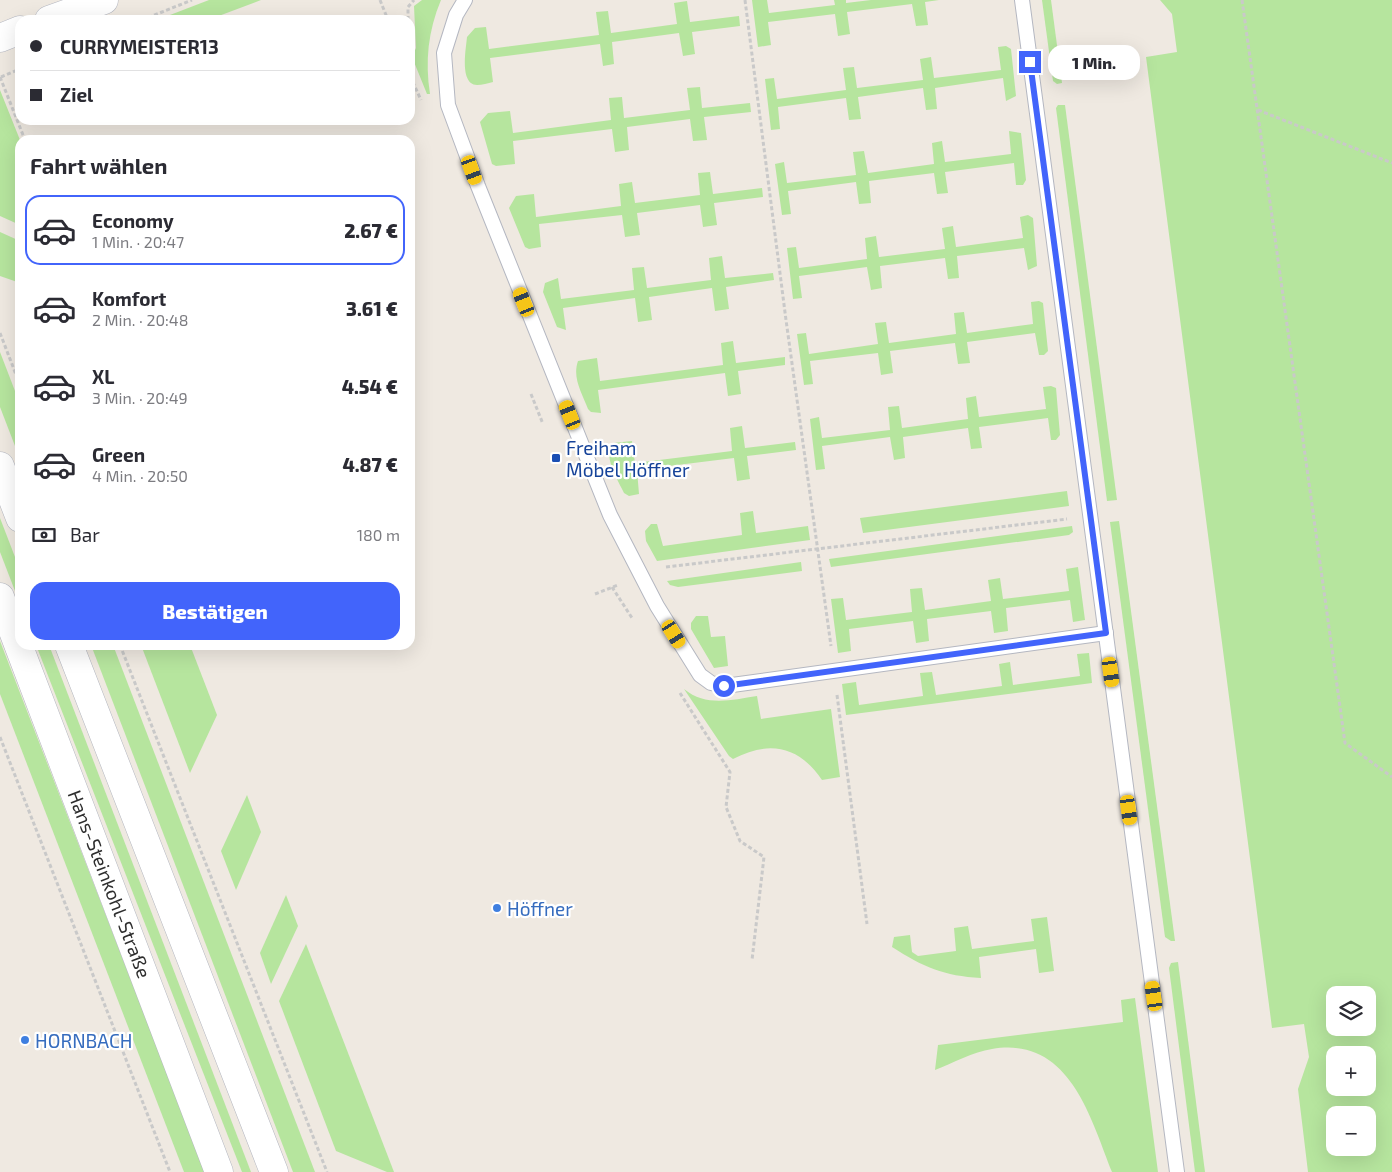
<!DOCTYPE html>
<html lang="de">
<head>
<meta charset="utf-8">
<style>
	:root { --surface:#fff; --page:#f2f2f3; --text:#2b2b33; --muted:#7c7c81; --line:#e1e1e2; --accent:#4264fb }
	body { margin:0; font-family:"Exo 2",sans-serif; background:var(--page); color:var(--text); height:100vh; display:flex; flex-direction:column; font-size:19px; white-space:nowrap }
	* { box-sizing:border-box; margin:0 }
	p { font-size:16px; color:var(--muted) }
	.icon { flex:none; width:28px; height:28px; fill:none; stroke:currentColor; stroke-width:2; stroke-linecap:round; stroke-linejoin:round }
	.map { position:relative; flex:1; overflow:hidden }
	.panel { position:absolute; left:15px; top:135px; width:400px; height:515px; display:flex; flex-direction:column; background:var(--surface); border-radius:15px; box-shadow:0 5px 20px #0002 }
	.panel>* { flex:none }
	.banner { position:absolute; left:15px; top:15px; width:400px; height:110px; border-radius:15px; box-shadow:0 5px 20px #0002; display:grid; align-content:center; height:110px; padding:0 15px; background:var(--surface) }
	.controls { position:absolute; left:1326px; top:986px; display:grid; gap:10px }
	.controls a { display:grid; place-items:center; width:50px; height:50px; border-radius:10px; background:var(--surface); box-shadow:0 5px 20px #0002; font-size:25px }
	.end { position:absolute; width:22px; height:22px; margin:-11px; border:6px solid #4264fb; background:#fff; box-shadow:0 0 0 2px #fff }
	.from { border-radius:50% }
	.bubble { position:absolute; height:35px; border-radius:15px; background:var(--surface); box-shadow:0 5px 20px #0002; font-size:16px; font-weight:800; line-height:35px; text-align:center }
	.car { position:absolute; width:15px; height:30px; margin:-15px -8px; border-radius:6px; box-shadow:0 0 4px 1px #0007; background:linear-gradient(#f5c518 24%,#345 0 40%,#f5c518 0 76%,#345 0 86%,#f5c518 0) }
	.banner b { display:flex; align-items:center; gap:18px; height:48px; font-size:19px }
	.banner b+b { border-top:1px solid var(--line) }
	.banner i { width:12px; height:12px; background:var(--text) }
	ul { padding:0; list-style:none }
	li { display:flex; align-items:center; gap:15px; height:70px; margin:0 10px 8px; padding:0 5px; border:2px solid transparent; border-radius:15px }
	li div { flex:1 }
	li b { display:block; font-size:19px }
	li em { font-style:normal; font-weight:800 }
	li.on { border-color:var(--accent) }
	li>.icon { width:45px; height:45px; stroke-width:1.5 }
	h2 { padding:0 15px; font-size:22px; line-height:60px }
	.pay { display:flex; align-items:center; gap:12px; height:55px; padding:0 15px; font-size:19px }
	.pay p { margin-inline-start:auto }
	.button { display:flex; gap:10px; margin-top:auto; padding:10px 15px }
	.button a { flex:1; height:58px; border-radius:15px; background:var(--accent); color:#fff; font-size:20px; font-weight:800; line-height:58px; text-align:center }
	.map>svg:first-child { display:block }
</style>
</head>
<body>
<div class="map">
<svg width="1392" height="1172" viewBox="0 0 1392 1172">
	<rect width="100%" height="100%" fill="#efe9e1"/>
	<!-- green -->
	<g fill="#b6e59e" fill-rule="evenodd">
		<polygon points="209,0 261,0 208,20 157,20"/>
		<path d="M 422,0 L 441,0 C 428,31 425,61 430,94 L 427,94 L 412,57 L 416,48 L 414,6 Z"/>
		<polygon points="752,0 767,0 769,13 835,5 834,0 846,0 846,3 871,0 939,0 925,2 928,25 916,26 912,4 847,12 850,34 838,36 835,14 768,22 771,45 758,47"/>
		<polygon points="1042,0 1051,0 1062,83 1057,84 1053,81"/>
		<path d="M 1160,0 L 1392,0 L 1392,1172 L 1308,1172 L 1298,1089 L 1309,1057 L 1304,1024 L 1272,1028 L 1146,57 L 1177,52 L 1172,14 ZM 1335,995 L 1368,995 L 1368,1028 L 1335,1028 ZM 1335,1055 L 1368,1055 L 1368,1088 L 1335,1088 ZM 1335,1115 L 1368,1115 L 1368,1148 L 1335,1148 Z"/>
		<path d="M 687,1 L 690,22 L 739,16 L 740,26 L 692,32 L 695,54 L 683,56 L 679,33 L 612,42 L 614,64 L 603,66 L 600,44 L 490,58 L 493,82 C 488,83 482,85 477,85 C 459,84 466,49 467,37 L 475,28 L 486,27 L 489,49 L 599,35 L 596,12 L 608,11 L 611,33 L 677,24 L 674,3 Z"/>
		<polygon points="1006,46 1011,49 1016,96 1006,101 1003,78 935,88 937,109 926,110 923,88 858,97 861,119 849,120 846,98 778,107 780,129 771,130 765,79 774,78 777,99 846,90 843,68 854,67 857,88 923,80 920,59 931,57 934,78 1001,70 998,47"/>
		<polygon points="700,87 702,108 750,103 751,112 704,117 707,140 693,141 690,119 627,127 629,150 615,152 612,129 513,141 515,164 496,166 492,164 480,122 488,113 510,111 513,133 611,120 609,98 622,97 624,118 690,110 687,88"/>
		<polygon points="0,90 20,140 20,225 0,216"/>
		<polygon points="1058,105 1065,105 1117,500 1107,501 1056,108"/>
		<polygon points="1009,131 1021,133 1026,180 1023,185 1016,185 1014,163 945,172 948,193 937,194 934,173 869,181 871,203 859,204 856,182 788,191 791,214 782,215 775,164 784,162 787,183 856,175 853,152 864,151 868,173 934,164 932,143 942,141 945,162 1011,154"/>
		<polygon points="710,172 713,194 762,188 763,197 714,203 717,225 703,227 700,205 637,213 640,235 625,237 622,215 539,224 541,247 529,249 525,247 509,208 516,196 534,194 536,217 621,206 619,184 632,182 635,203 700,195 698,173"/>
		<polygon points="1028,215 1033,218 1037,266 1028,270 1024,248 957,256 959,278 948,279 945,258 880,266 882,288 871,290 867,267 799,276 802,298 793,299 787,248 796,247 799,268 867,259 865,238 876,236 879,257 945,249 942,228 953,226 956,247 1023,238 1020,217"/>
		<polygon points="0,232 20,241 20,283 0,276"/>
		<polygon points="722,256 725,278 773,273 774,280 726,287 729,309 715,311 712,288 649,297 652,320 638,322 635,298 563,308 566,330 557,327 543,292 545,283 558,278 561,299 634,290 632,268 644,267 647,288 711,280 709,258"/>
		<polygon points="1039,301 1043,303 1048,351 1044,355 1039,355 1035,333 967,342 970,363 958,364 955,343 890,351 893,373 881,375 878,353 810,361 813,384 804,385 797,334 806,333 809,354 878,344 875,323 886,322 889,343 956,334 954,313 964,312 967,333 1033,324 1031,302"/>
		<path d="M 733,341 L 736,363 L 785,357 L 785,365 L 738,371 L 741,394 L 728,396 L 725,373 L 598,390 L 601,413 L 591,412 L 588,409 C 582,393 572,378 578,361 L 597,358 L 600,381 L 723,365 L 721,343 Z"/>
		<polygon points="0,352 20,404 20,459 0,407"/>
		<polygon points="1051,386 1056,388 1060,435 1056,440 1051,440 1048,418 979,427 982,448 971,449 968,428 903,437 905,458 894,460 890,437 822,446 825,469 816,470 810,419 819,417 822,438 890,430 888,407 899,406 902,428 968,419 966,398 976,396 979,417 1046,409 1043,387"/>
		<path d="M 742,426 L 745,448 L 795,442 L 796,450 L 747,456 L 750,479 L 737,481 L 734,458 L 637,470 L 639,494 L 629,496 L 624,493 C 618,480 602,456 613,443 L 632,441 L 635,463 L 732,451 L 730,428 Z"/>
		<polygon points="1067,491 1069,506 863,533 860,518"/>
		<polygon points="753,511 756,533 808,526 810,540 657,561 646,541 645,531 651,524 657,524 663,546 742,535 740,513"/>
		<polygon points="0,518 20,570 20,604 0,552"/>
		<polygon points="1119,521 1175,941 1171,941 1165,937 1110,522"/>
		<polygon points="1072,526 1073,532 1069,535 831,567 829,559"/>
		<polygon points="801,562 802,571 678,587 670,585 667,581"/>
		<polygon points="1078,567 1085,620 1073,622 1070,600 1006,608 1008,631 994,633 991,611 927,619 929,641 916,643 913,621 849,629 851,651 838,653 831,599 843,598 846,620 912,612 910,589 922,588 925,610 991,601 988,580 1000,578 1003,599 1069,591 1066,569"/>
		<polygon points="696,616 708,616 711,637 725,636 728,666 714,668 691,629 691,623"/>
		<polygon points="0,641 205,1172 184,1172 0,694"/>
		<polygon points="36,645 49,645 251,1172 242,1172"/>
		<polygon points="91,645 113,645 315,1172 293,1172"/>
		<polygon points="141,645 190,645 217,715 190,773"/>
		<polygon points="1089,653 1092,683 846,715 842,684 856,682 859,705 923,696 920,673 932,672 936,695 1002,686 999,664 1010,662 1013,685 1080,676 1077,654"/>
		<path d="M 684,689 C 706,707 731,700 757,696 L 761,719 L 831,709 L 840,777 L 822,780 C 799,746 769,740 733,759 L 729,756 Z"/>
		<polygon points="247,795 261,832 236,890 221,851"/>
		<polygon points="286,895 298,926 271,984 260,953"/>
		<path d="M 1047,917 L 1054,971 L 1039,973 L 1036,949 L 979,957 L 981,978 C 944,976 923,967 892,947 L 894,937 L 910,935 L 912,952 L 918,956 L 956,951 L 954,928 L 968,926 L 972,949 L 1034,941 L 1031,919 Z"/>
		<polygon points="306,944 394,1172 387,1172 336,1151 279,1001"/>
		<polygon points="1178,962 1205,1172 1195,1172 1169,968 1171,963"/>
		<path d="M 1135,998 L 1158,1172 L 1112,1172 C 1090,1116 1069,1036 992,1049 C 973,1052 953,1063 935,1070 L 938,1045 L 1123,1022 L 1121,1000 Z"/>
	</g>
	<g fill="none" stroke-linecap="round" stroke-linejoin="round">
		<!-- service casing -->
		<g stroke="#b4b7c1" stroke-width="16">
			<g id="service">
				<polyline points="465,0 456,15 444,53 448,105 478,186 610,515 657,606 700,675 711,683 725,686 1106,633"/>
				<polyline points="1022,0 1177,1172"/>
			</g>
		</g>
		<!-- minor casing -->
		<g stroke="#b4b7c1" stroke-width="29">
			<g id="minor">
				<polyline points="49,20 104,0"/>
				<polyline points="0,38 20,30"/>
			</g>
		</g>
		<!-- secondary casing -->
		<g stroke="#b4b7c1" stroke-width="29">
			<g id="secondary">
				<polyline points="0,466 20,518"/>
				<polyline points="0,597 219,1172"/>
				<polyline points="69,645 274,1172"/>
			</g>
		</g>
		<!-- path -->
		<g stroke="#c9c9c9" stroke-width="3" stroke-dasharray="4 2.5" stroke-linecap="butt">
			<polyline points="380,0 388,20"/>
			<polyline points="745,0 786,320 831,646"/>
			<polyline points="1242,0 1345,743 1392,777"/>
			<polyline points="142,20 192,0"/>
			<polyline points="408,20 408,7 414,0"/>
			<polyline points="410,76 421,100"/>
			<polyline points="0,77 25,140"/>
			<polyline points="1,77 20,69"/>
			<polyline points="1258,110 1392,163"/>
			<polyline points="0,333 20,385"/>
			<polyline points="531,394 543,424"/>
			<polyline points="666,567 1067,519"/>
			<polyline points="612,587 632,618"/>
			<polyline points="595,594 618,585"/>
			<polyline points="120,645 327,1172"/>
			<polyline points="680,693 730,772 726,807 740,841 764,857 752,960"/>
			<polyline points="837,695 867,924"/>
			<polyline points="0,737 170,1172"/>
		</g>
		<!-- service -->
		<use href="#service" stroke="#fff" stroke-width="14"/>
		<!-- minor -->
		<use href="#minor" stroke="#fff" stroke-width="28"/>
		<!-- secondary -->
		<use href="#secondary" stroke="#fff" stroke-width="28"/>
	</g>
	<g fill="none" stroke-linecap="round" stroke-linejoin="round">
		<!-- route -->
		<polyline stroke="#4264fb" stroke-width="6" points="724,686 1106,633 1030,62"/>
	</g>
	<!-- markers -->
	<rect fill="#1a4fb4" stroke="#fff" stroke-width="2" x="551" y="453" width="10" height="10" rx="2.5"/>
	<g fill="#3f7fe0" stroke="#fff" stroke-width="2">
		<circle cx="497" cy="908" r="5"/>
		<circle cx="25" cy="1040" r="5"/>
	</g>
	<g text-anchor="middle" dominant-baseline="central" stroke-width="4.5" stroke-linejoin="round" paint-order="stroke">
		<!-- transit labels -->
		<g font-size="19" fill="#164399" stroke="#fff" text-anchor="start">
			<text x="566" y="447">Freiham<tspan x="566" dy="22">Möbel Höffner</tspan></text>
		</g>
		<!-- street labels -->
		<g font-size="19" fill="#2e2e2e" stroke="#fff">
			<text transform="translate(110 884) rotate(69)">Hans-Steinkohl-Straße</text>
		</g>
		<!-- shop labels -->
		<g font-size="19" fill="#366cbe" stroke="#fff" text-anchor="start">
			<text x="507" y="908">Höffner</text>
			<text x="35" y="1040">HORNBACH</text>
		</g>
	</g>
</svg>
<div class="controls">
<a><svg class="icon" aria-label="layers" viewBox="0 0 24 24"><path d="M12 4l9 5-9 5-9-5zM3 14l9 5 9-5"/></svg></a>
<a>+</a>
<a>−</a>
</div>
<i class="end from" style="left:724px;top:686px"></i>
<i class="end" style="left:1030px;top:62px"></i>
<div class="bubble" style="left:1048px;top:45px;width:92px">1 Min.</div>
<i class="car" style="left:472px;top:170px;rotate:160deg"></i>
<i class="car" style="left:524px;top:302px;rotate:338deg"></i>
<i class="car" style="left:570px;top:415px;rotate:338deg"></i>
<i class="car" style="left:674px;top:634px;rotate:148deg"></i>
<i class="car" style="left:1111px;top:672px;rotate:172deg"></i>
<i class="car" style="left:1129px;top:810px;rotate:172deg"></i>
<i class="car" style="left:1154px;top:996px;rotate:352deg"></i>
<div class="banner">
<b><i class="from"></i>CURRYMEISTER13</b>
<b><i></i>Ziel</b>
</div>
<section class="panel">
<h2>Fahrt wählen</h2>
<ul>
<li class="on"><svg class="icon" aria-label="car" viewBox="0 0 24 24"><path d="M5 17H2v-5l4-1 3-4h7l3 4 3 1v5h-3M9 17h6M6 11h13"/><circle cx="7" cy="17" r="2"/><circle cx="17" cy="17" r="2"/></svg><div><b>Economy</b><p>1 Min. · 20:47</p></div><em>2.67 €</em></li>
<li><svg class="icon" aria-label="car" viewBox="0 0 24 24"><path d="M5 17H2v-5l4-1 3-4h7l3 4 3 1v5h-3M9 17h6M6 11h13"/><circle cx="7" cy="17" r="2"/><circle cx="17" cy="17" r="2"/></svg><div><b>Komfort</b><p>2 Min. · 20:48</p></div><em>3.61 €</em></li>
<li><svg class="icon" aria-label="car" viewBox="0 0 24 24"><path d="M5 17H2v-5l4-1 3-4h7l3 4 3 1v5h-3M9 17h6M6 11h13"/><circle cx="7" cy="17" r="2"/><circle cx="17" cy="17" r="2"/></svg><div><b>XL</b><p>3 Min. · 20:49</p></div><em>4.54 €</em></li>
<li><svg class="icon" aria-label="car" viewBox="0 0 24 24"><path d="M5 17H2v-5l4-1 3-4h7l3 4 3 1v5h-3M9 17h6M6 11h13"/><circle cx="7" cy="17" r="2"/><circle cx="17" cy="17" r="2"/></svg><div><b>Green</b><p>4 Min. · 20:50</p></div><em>4.87 €</em></li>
</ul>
<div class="pay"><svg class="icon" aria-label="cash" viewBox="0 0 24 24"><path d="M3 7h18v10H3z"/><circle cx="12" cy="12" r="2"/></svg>Bar<p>180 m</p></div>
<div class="button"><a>Bestätigen</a></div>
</section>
</div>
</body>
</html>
